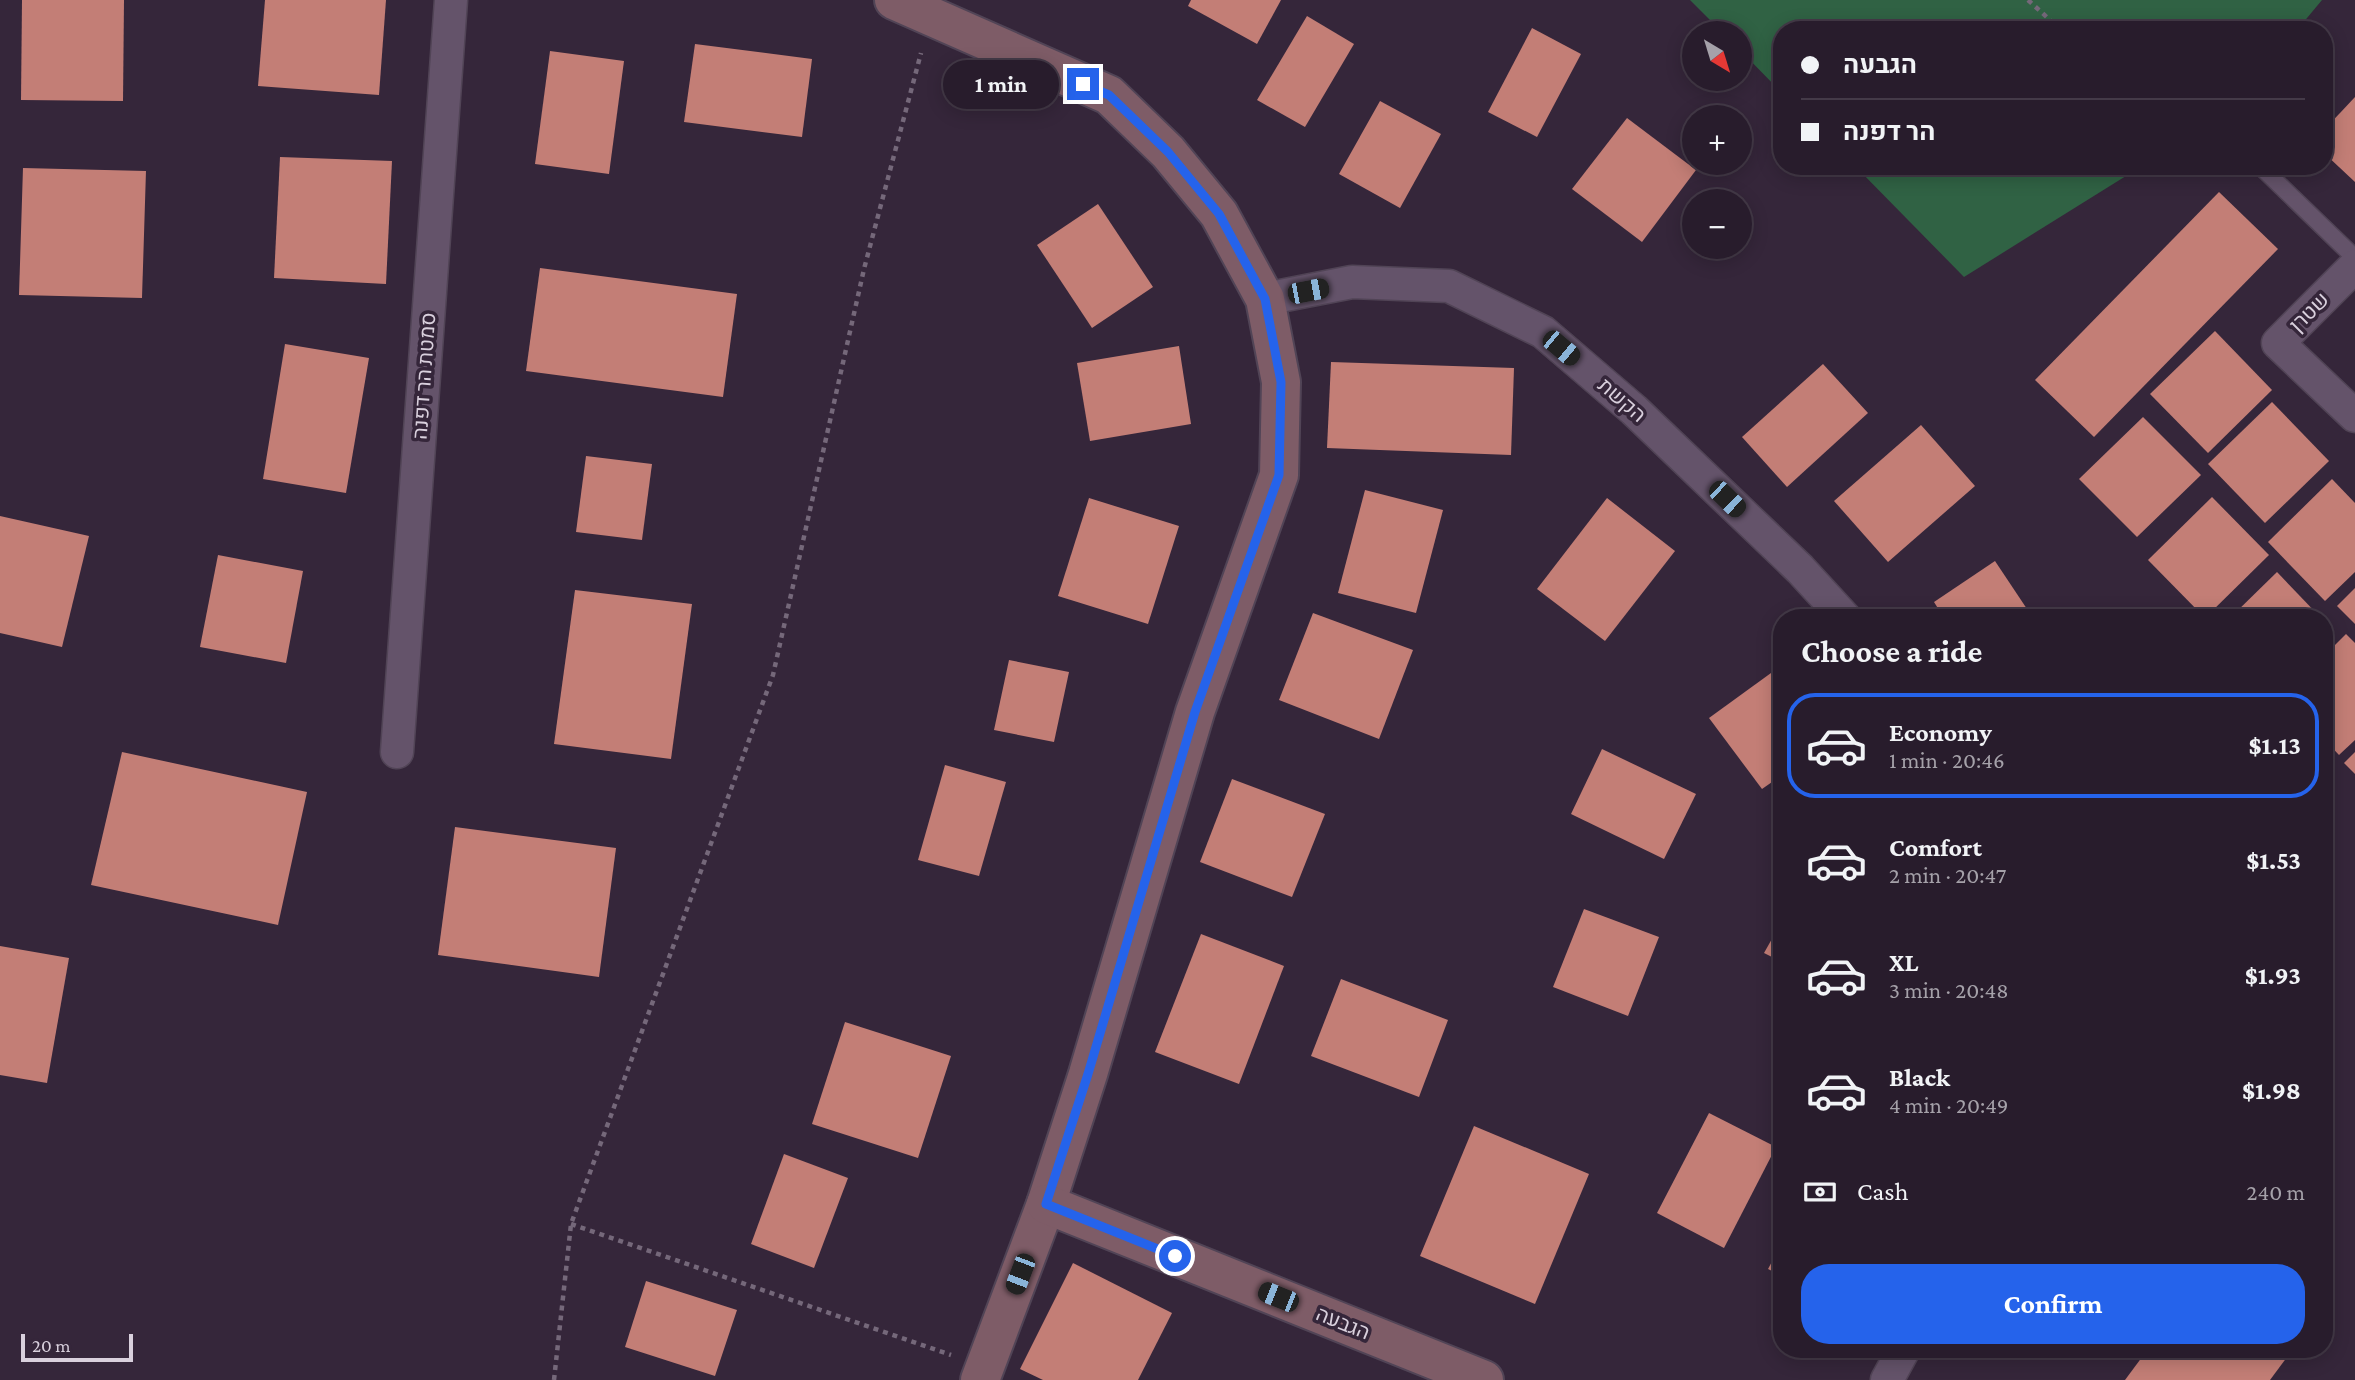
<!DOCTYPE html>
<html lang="en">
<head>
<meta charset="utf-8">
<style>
	:root { --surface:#281c2c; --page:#302534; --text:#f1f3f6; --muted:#a5a1a9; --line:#443a48; --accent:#2563eb }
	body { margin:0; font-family:"Crimson Pro",Heebo,serif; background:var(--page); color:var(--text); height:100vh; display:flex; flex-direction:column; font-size:26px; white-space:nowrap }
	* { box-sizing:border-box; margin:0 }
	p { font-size:23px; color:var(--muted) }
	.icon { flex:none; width:38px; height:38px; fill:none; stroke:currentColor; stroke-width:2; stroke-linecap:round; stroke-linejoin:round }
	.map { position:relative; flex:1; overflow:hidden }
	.details { position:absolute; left:1773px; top:609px; width:560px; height:749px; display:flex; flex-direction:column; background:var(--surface); border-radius:28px; box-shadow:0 4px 18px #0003,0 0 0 2px var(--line) }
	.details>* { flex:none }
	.banner { position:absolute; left:1773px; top:21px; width:560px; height:154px; border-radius:28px; box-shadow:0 4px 18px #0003,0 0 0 2px var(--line); display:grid; align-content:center; height:154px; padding:0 28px; background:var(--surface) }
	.needle { width:46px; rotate:142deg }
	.buttons { position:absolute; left:1682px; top:21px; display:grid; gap:14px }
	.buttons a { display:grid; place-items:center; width:70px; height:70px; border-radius:50%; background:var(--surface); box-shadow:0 4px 18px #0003,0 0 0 2px var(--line); font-size:35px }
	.scale { position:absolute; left:21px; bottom:18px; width:112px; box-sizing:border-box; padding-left:7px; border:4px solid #d9d0dd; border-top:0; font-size:19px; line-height:24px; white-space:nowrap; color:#d9d0dd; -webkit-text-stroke:5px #35263a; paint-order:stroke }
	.end { position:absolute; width:32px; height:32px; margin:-16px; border:9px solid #2563eb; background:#fff; box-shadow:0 0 0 4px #fff }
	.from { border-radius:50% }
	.bubble { position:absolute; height:49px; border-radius:24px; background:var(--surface); box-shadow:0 4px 18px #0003,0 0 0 2px var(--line); font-size:23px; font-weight:700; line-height:49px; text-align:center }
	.car { position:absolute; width:21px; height:42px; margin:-21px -10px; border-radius:9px; box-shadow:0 0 5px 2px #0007; background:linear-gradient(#222 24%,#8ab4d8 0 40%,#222 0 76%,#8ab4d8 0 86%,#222 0) }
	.banner b { display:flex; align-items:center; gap:24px; height:66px; font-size:26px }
	.banner b+b { border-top:2px solid var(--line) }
	.banner i { width:18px; height:18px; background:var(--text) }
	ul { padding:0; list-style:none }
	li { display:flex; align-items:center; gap:21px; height:105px; margin:0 14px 10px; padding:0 14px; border:4px solid transparent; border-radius:28px }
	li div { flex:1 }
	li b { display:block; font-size:26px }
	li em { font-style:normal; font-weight:700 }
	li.selected { border-color:var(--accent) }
	li>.icon { width:63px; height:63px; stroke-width:1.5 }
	h2 { padding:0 28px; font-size:32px; line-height:84px }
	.pay { display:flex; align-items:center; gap:18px; height:77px; padding:0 28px; font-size:26px }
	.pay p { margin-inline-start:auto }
	.cta { display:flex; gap:14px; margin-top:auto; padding:14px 28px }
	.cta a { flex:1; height:80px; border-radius:28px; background:var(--accent); color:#fff; font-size:28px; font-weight:700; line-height:80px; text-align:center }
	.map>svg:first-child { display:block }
</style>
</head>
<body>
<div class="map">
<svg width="2355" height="1380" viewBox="0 0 2355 1380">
	<rect width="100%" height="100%" fill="#35263a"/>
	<!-- green -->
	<g fill="#306244">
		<polygon points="1690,0 2322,0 2297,30 1782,30 1781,92 1740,50 1740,33 1723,33"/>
		<polygon points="1855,166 2142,166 1964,277"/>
	</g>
	<!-- building -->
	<g fill="#c37e76">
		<polygon points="22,0 124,0 123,101 21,100"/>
		<polygon points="265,0 386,0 379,95 258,86"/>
		<polygon points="1191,0 1281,0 1257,44 1188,6"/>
		<polygon points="1307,16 1354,44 1305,127 1257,100"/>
		<polygon points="1532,28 1581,54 1537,137 1488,112"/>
		<polygon points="695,44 812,59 802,137 684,122"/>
		<polygon points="550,51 624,61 609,174 535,164"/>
		<polygon points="2355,97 2355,182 2324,153 2324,130"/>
		<polygon points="1380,101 1441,134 1400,208 1339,174"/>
		<polygon points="1627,118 1696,170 1642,242 1572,189"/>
		<polygon points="280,157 392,161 386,284 274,278"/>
		<polygon points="23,168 146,171 142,298 19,295"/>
		<polygon points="2219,192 2278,249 2094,437 2035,380"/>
		<polygon points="1098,204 1153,287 1092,328 1037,245"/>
		<polygon points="540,268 737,294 723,397 526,371"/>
		<polygon points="2215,331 2272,390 2208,453 2150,394"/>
		<polygon points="285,344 369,358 346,493 263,479"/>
		<polygon points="1179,346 1191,424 1090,441 1077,363"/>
		<polygon points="1331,362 1514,368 1511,455 1327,448"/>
		<polygon points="1823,364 1868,413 1787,487 1742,437"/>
		<polygon points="2272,402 2329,461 2265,523 2208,464"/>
		<polygon points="2143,417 2201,475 2137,537 2079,479"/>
		<polygon points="1921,425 1975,486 1888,562 1834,501"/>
		<polygon points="586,456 652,464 642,540 576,532"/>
		<polygon points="2332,479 2355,503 2355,572 2325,601 2268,542"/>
		<polygon points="1365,490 1443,510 1416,613 1338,593"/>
		<polygon points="2212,497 2269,555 2205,618 2148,560"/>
		<polygon points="1089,498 1179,526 1148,624 1058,596"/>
		<polygon points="1607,498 1675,551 1605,641 1537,589"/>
		<polygon points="0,516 89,536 62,647 0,633"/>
		<polygon points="218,555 303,571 286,663 200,647"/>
		<polygon points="1995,561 2033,618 1944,618 1934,602"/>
		<polygon points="2277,572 2321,618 2230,618"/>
		<polygon points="2355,588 2355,624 2337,606"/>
		<polygon points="575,590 692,604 671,759 554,744"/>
		<polygon points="1313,613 1413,650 1379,739 1279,700"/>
		<polygon points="2346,634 2355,643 2355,740 2339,755 2324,739 2324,656"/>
		<polygon points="1009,660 1069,672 1054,742 994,730"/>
		<polygon points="1771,673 1782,687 1782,775 1762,789 1709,718"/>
		<polygon points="1602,749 1696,794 1664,859 1571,814"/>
		<polygon points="122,752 307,792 278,925 91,885"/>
		<polygon points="2355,752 2355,774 2344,763"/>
		<polygon points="945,765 1006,782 979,876 918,860"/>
		<polygon points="1232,779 1325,814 1292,897 1200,862"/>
		<polygon points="455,827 616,848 599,977 438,955"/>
		<polygon points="1584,909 1659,937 1628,1016 1553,987"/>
		<polygon points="1782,921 1782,962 1764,953"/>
		<polygon points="1201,934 1284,966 1239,1084 1155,1052"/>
		<polygon points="0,946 69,958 47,1083 0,1075"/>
		<polygon points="1341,979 1448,1020 1419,1097 1311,1056"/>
		<polygon points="845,1022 951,1056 918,1158 812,1124"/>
		<polygon points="1709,1113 1776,1147 1724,1248 1657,1213"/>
		<polygon points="1474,1126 1589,1174 1535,1304 1420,1256"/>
		<polygon points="784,1154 848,1178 814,1268 751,1244"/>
		<polygon points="1782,1243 1782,1276 1768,1269"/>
		<polygon points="1073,1263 1172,1313 1138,1380 1043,1380 1020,1369"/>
		<polygon points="646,1281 737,1310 715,1376 625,1347"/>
		<polygon points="2148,1349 2293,1349 2270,1380 2125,1380"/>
	</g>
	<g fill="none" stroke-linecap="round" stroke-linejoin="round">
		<!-- lane casing -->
		<g stroke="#514456" stroke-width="19">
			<polyline id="lane" points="2260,166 2355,258"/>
		</g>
		<!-- street casing -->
		<g stroke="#514456" stroke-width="35">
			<g id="street">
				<polyline points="2355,266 2278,343 2355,416"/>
				<polyline points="1265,299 1352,282 1449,286 1543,332 1634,410 1800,569 1845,618"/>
				<polyline points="397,752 451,0"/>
				<polyline points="1887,1380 1904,1349"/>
			</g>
		</g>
		<!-- secondary casing -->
		<g stroke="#514456" stroke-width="42">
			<g id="secondary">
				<polyline points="894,0 1109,95 1168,152 1219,214 1265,299 1281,382 1279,475 1195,712 1088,1074 1046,1204 980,1380"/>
				<polyline points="1046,1204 1484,1380"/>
			</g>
		</g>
		<!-- path -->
		<g stroke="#75687a" stroke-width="4.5" stroke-dasharray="5 5" stroke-linecap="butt">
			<polyline points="2028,0 2061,30"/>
			<polyline points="571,1224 951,1355"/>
			<polyline points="554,1380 571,1224 773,675 864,269 921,53"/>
		</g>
		<!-- lane -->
		<use href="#lane" stroke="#64536a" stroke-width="16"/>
		<!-- street -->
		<use href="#street" stroke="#64536a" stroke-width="32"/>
		<!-- secondary -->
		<use href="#secondary" stroke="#7e5c67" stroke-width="38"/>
	</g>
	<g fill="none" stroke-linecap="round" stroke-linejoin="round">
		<!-- route -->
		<polyline stroke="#2563eb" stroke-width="9" points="1083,84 1109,95 1168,152 1219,214 1265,299 1281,382 1279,475 1195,712 1088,1074 1046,1204 1175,1256"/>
	</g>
	<g text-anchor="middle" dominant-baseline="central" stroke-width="7" stroke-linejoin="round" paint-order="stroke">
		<!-- street labels -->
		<g font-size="21" fill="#d9d0dd" stroke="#35263a">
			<text transform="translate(2309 312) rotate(-45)">שטרן</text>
			<text transform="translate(424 376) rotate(-86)">סמטת הר דפנה</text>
			<text transform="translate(1622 400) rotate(41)">הקשת</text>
			<text transform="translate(1343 1323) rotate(22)">הגבעה</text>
		</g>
	</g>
</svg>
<div class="buttons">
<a><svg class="needle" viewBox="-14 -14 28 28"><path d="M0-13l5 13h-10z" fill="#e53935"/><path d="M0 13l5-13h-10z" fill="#a5a1a9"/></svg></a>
<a>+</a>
<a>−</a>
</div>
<div class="scale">20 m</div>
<i class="end from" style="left:1175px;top:1256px"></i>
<i class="end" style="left:1083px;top:84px"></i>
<div class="bubble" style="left:943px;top:60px;width:116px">1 min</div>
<i class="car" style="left:1308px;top:291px;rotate:79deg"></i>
<i class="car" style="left:1561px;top:348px;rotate:130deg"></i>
<i class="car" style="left:1727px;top:499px;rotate:134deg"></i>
<i class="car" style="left:1020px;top:1274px;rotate:201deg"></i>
<i class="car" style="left:1278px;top:1297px;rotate:292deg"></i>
<div class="banner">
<b><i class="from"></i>הגבעה</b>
<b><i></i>הר דפנה</b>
</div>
<section class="details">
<h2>Choose a ride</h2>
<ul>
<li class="selected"><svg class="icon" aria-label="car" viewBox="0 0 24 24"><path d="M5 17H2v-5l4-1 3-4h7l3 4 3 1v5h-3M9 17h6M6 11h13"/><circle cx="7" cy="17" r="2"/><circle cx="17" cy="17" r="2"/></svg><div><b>Economy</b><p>1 min · 20:46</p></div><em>$1.13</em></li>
<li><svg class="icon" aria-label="car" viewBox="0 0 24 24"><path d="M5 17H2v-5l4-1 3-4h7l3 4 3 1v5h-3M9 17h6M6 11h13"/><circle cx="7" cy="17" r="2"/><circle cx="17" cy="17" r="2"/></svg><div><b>Comfort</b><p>2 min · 20:47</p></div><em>$1.53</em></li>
<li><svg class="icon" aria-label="car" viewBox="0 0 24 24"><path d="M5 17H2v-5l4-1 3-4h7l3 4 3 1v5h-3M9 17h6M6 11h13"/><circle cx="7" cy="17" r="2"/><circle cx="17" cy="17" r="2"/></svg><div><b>XL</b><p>3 min · 20:48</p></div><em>$1.93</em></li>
<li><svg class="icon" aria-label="car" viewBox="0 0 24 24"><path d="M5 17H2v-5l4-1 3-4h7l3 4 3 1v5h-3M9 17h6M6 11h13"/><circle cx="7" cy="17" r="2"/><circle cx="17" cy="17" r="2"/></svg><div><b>Black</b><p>4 min · 20:49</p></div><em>$1.98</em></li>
</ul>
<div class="pay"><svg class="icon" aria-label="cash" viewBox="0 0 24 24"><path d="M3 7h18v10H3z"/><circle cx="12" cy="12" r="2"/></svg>Cash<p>240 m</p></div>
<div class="cta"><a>Confirm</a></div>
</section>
</div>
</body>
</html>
